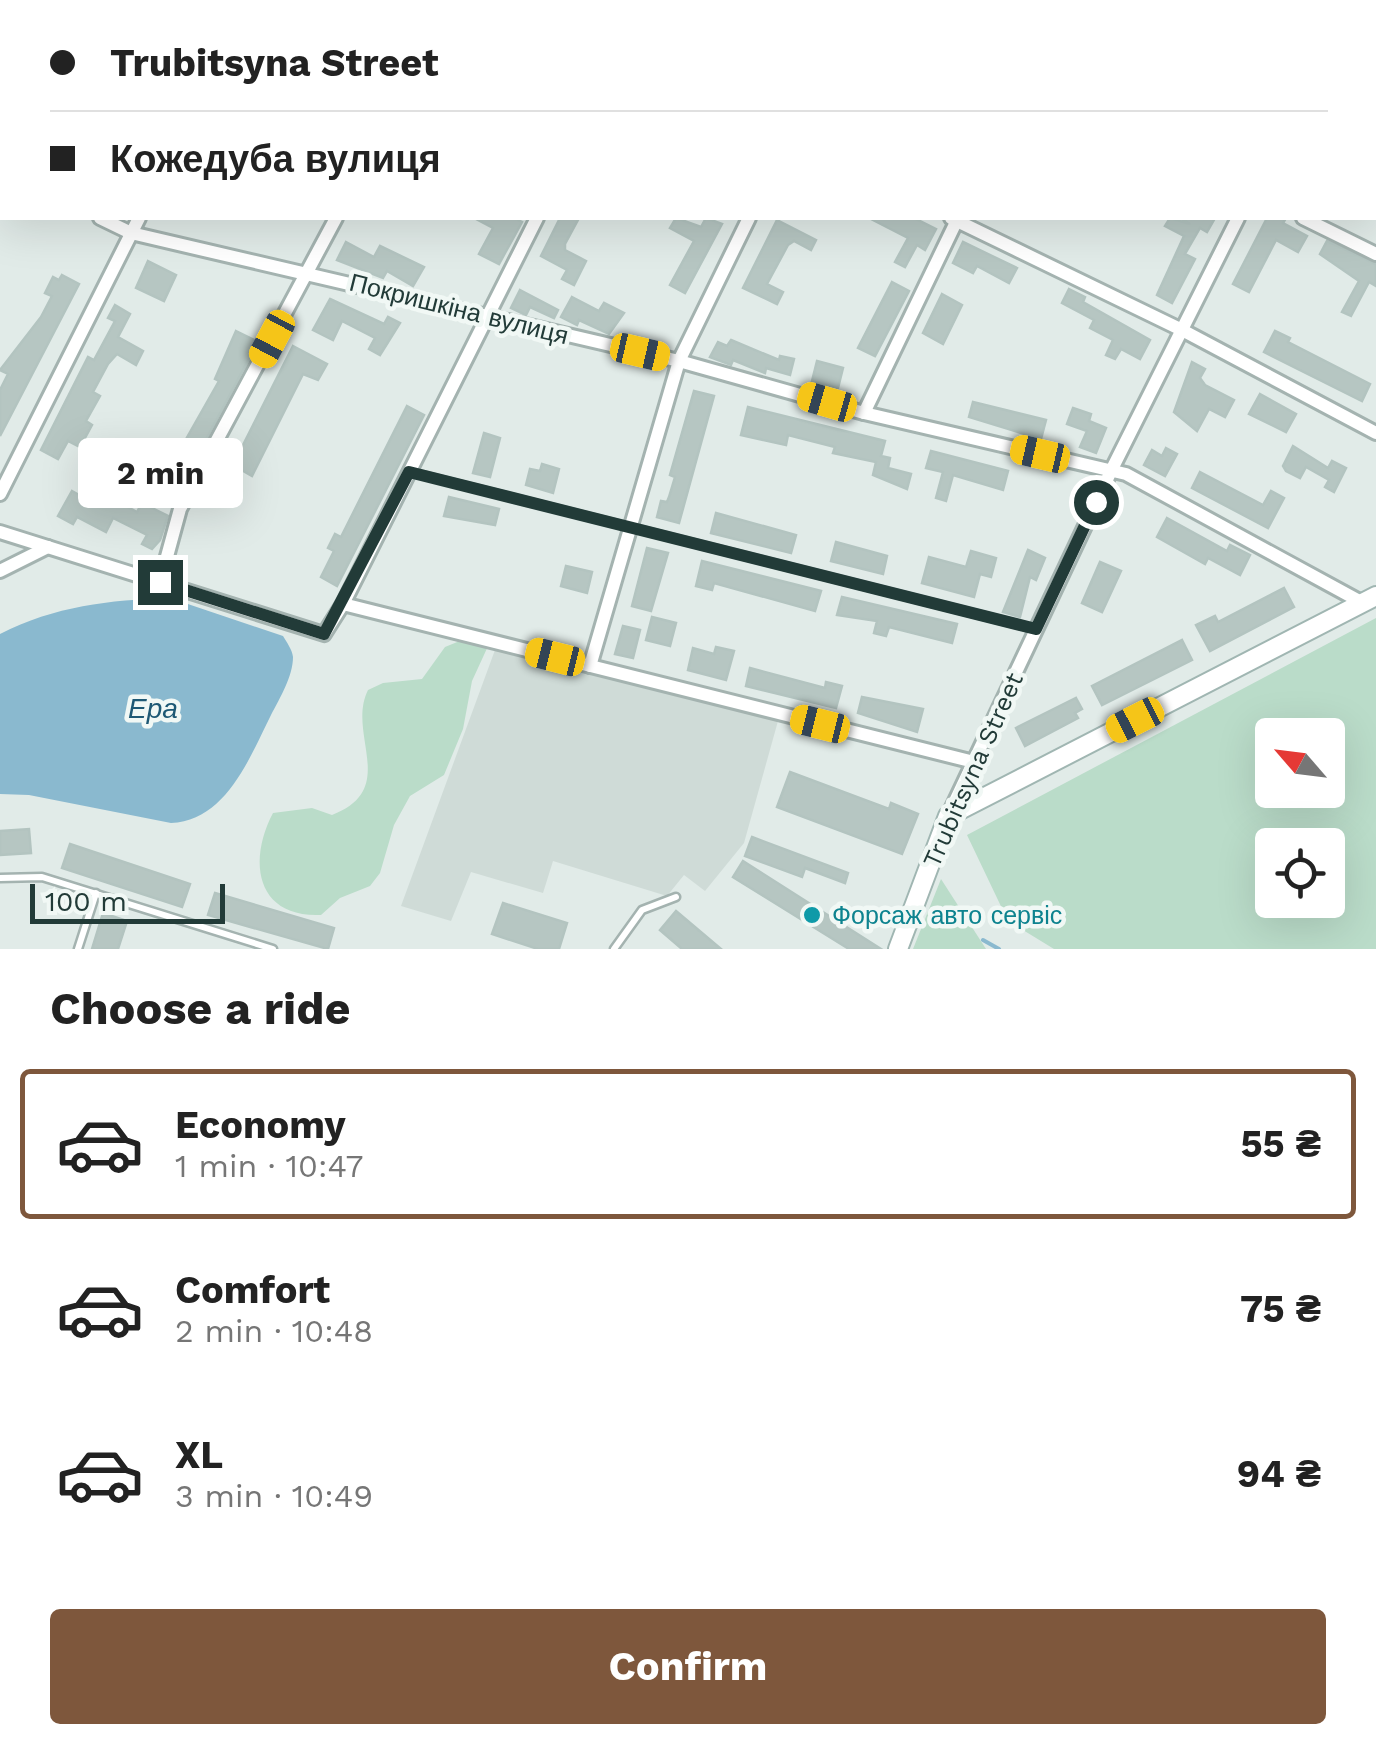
<!DOCTYPE html>
<html lang="en">
<head>
<meta charset="utf-8">
<style>
	:root { --surface:#fff; --page:#f2f2f2; --text:#222; --muted:#767676; --line:#e0e0e0; --accent:#7e573c }
	body { margin:0; font-family:"Work Sans",sans-serif; background:var(--page); color:var(--text); height:100vh; display:flex; flex-direction:column; font-size:38px; white-space:nowrap }
	* { box-sizing:border-box; margin:0 }
	p { font-size:32px; color:var(--muted) }
	.icon { flex:none; width:55px; height:55px; fill:none; stroke:currentColor; stroke-width:2; stroke-linecap:round; stroke-linejoin:round }
	.map { position:relative; height:949px; overflow:hidden }
	.panel { display:flex; flex-direction:column; background:var(--surface); flex:1 }
	.panel>* { flex:none }
	.hud { position:absolute; left:0px; top:0px; width:1378px; height:220px; box-shadow:0 10px 40px #0002; display:grid; align-content:center; height:220px; padding:0 50px; background:var(--surface) }
	.needle { width:65px; rotate:298deg }
	.buttons { position:absolute; left:1255px; top:718px; display:grid; gap:20px }
	.buttons a { display:grid; place-items:center; width:90px; height:90px; border-radius:10px; background:var(--surface); box-shadow:0 10px 40px #0002; font-size:50px }
	.scale { position:absolute; left:30px; bottom:25px; width:195px; box-sizing:border-box; padding-left:10px; border:5px solid #223b38; border-top:0; font-size:28px; line-height:35px; white-space:nowrap; color:#223b38; -webkit-text-stroke:8px #f1f8f5; paint-order:stroke }
	.end { position:absolute; width:45px; height:45px; margin:-22px; border:12px solid #223b38; background:#fff; box-shadow:0 0 0 5px #fff }
	.from { border-radius:50% }
	.bubble { position:absolute; height:70px; border-radius:10px; background:var(--surface); box-shadow:0 10px 40px #0002; font-size:32px; font-weight:700; line-height:70px; text-align:center }
	.car { position:absolute; width:30px; height:60px; margin:-30px -15px; border-radius:12px; box-shadow:0 0 8px 2px #0007; background:linear-gradient(#f5c518 24%,#345 0 40%,#f5c518 0 76%,#345 0 86%,#f5c518 0) }
	.hud b { display:flex; align-items:center; gap:35px; height:95px; font-size:38px }
	.hud b+b { border-top:2px solid var(--line) }
	.hud i { width:25px; height:25px; background:var(--text) }
	ul { padding:0; list-style:none }
	li { display:flex; align-items:center; gap:30px; height:150px; margin:0 20px 15px; padding:0 30px; border:5px solid transparent; border-radius:10px }
	li div { flex:1 }
	li b { display:block; font-size:38px }
	li em { font-style:normal; font-weight:700 }
	li.current { border-color:var(--accent) }
	li>.icon { width:90px; height:90px; stroke-width:1.5 }
	h2 { padding:0 50px; font-size:45px; line-height:120px }
	.primary-button { display:flex; gap:20px; margin-top:auto; padding:20px 50px }
	.primary-button a { flex:1; height:115px; border-radius:10px; background:var(--accent); color:#fff; font-size:40px; font-weight:700; line-height:115px; text-align:center }
	.map>svg:first-child { display:block }
</style>
</head>
<body>
<div class="map">
<svg width="1376" height="949" viewBox="0 0 1376 949">
	<rect width="100%" height="100%" fill="#e1ebe8"/>
	<!-- built -->
	<polygon fill="#cfdbd7" points="495,650 778,721 744,843 705,891 684,875 667,896 553,861 543,893 471,872 451,921 401,906"/>
	<!-- green -->
	<g fill="#badcc9" fill-rule="evenodd">
		<path d="M 1376,618 L 1376,949 L 1054,949 L 1008,921 L 967,835 ZM 1328,735 L 1328,790 L 1272,790 L 1272,735 ZM 1328,845 L 1328,900 L 1272,900 L 1272,845 Z"/>
		<path d="M 467,638 L 489,644 L 472,681 L 463,729 L 444,775 L 410,796 L 394,825 L 380,873 L 370,886 L 340,898 L 321,915 C 255,918 248,860 273,813 L 312,808 L 332,815 C 400,789 346,734 368,690 L 383,683 L 422,679 L 445,647 Z"/>
		<polygon points="941,879 986,949 913,949"/>
	</g>
	<!-- water -->
	<path fill="#8ab9cf" d="M 170,598 L 283,636 C 287,643 292,649 293,657 C 293,676 280,698 271,715 C 250,757 226,821 171,823 L 29,795 L 0,794 L 0,634 C 55,606 109,600 170,598 Z"/>
	<g fill="none" stroke-linecap="round" stroke-linejoin="round">
		<!-- stream -->
		<polyline stroke="#8ab9cf" stroke-width="4" points="983,940 999,949"/>
	</g>
	<!-- building -->
	<g fill="#b6c6c2" stroke="#b3c4c0" stroke-width="2.5">
		<polygon points="474,218 514,218 522,222 499,264 479,254 493,228"/>
		<polygon points="560,218 579,218 565,244 565,250 586,261 574,285 562,279 567,270 541,256"/>
		<polygon points="676,218 701,227 706,218 722,224 685,293 670,285 694,241 670,228"/>
		<polygon points="869,218 914,218 936,229 925,250 917,245 905,267 895,262 908,238"/>
		<polygon points="1170,218 1190,224 1181,218 1215,218 1207,232 1200,228 1185,254 1195,259 1172,303 1157,295 1184,236 1165,226"/>
		<polygon points="1267,218 1286,218 1283,223 1307,236 1298,252 1276,240 1249,292 1233,284"/>
		<polygon points="777,220 816,240 811,250 794,241 788,245 767,284 783,292 777,304 743,288"/>
		<polygon points="1327,241 1376,264 1376,286 1369,282 1351,316 1342,312 1359,281 1320,254"/>
		<polygon points="346,242 374,257 380,246 424,267 413,286 387,271 383,278 337,260"/>
		<polygon points="963,242 1017,268 1009,283 977,266 973,273 953,263"/>
		<polygon points="148,261 176,275 164,301 136,288"/>
		<polygon points="62,275 79,284 0,436 0,390 8,374 0,370 41,317 52,296 45,293 53,277 59,280"/>
		<polygon points="892,282 909,291 875,356 858,348"/>
		<polygon points="1069,289 1085,297 1083,302 1150,340 1140,359 1121,349 1115,359 1106,355 1113,340 1090,328 1094,320 1062,303"/>
		<polygon points="520,290 558,310 554,318 530,307 526,315 511,308"/>
		<polygon points="942,294 962,305 943,344 923,333"/>
		<polygon points="572,297 599,311 604,303 624,313 609,334 579,320 577,325 561,317"/>
		<polygon points="330,299 384,324 388,317 400,323 380,355 369,349 375,338 342,321 333,340 313,330"/>
		<polygon points="115,305 130,314 118,337 143,351 136,365 117,354 108,364 93,392 100,396 86,421 92,425 80,447 68,441 58,459 41,450 88,357 94,360 115,321 108,318"/>
		<polygon points="236,331 258,342 178,492 167,487 180,460 176,457 219,381 215,379"/>
		<polygon points="1275,331 1290,338 1288,342 1370,384 1362,401 1264,352"/>
		<polygon points="731,340 779,360 780,356 794,359 790,375 766,368 765,373 733,360 731,365 710,357 718,342 727,346"/>
		<polygon points="293,346 327,364 318,380 303,374 252,476 233,465"/>
		<polygon points="817,361 843,368 838,388 812,381"/>
		<polygon points="1192,362 1205,369 1200,378 1205,385 1234,400 1225,417 1209,409 1197,431 1174,412"/>
		<polygon points="694,391 714,396 679,523 657,517 661,501 667,502 669,497 675,477 670,475"/>
		<polygon points="1260,394 1296,414 1286,432 1249,414"/>
		<polygon points="973,402 1046,420 1041,439 969,417"/>
		<polygon points="407,406 424,415 337,586 321,577 334,551 328,548 335,534 341,537"/>
		<polygon points="748,407 885,441 881,456 890,458 888,468 911,474 907,489 873,475 876,462 833,453 835,447 788,435 786,445 741,435"/>
		<polygon points="1073,408 1091,414 1089,421 1106,428 1096,453 1080,447 1087,431 1067,424"/>
		<polygon points="484,433 500,438 490,477 473,473"/>
		<polygon points="1293,446 1328,468 1332,461 1346,468 1334,492 1325,487 1329,480 1306,467 1300,478 1286,471 1283,466"/>
		<polygon points="1166,448 1177,454 1165,476 1144,465 1152,450 1162,456"/>
		<polygon points="931,451 1008,471 1003,490 953,475 946,501 936,498 943,472 926,468"/>
		<polygon points="542,464 559,469 553,493 526,485 530,469 540,471"/>
		<polygon points="1200,472 1263,505 1271,491 1284,498 1268,528 1192,488"/>
		<polygon points="72,491 97,505 103,494 137,512 142,503 168,516 160,540 152,549 142,544 147,535 113,518 106,532 77,517 73,524 58,516"/>
		<polygon points="449,497 499,509 495,525 444,516"/>
		<polygon points="716,513 796,535 791,553 711,533"/>
		<polygon points="1167,518 1227,551 1230,545 1250,555 1240,575 1208,558 1205,564 1157,537"/>
		<polygon points="836,542 887,556 883,574 831,561"/>
		<polygon points="647,548 668,553 651,611 632,606"/>
		<polygon points="1028,550 1045,558 1036,580 1030,577 1020,617 1003,612"/>
		<polygon points="971,551 996,558 991,577 980,574 974,597 922,583 929,557 966,567"/>
		<polygon points="702,561 821,591 815,611 714,583 712,590 696,586"/>
		<polygon points="1100,562 1121,571 1102,612 1082,603"/>
		<polygon points="566,566 592,572 587,593 561,586"/>
		<polygon points="1284,588 1294,607 1210,651 1196,625 1215,616 1218,622"/>
		<polygon points="842,597 957,624 952,643 889,627 886,636 874,633 877,621 837,615"/>
		<polygon points="652,617 676,623 670,646 646,640"/>
		<polygon points="623,626 640,630 633,658 615,654"/>
		<polygon points="1182,640 1192,660 1102,705 1092,686"/>
		<polygon points="716,647 734,651 726,680 688,670 693,648 714,654"/>
		<polygon points="750,668 825,688 826,682 842,686 836,708 746,686"/>
		<polygon points="862,697 923,709 917,732 858,713"/>
		<polygon points="1076,698 1082,709 1075,713 1078,718 1025,746 1016,728"/>
		<polygon points="790,772 889,809 891,803 918,814 902,854 777,807"/>
		<polygon points="29,829 31,853 0,855 0,831"/>
		<polygon points="752,837 848,873 845,883 805,868 802,877 745,856"/>
		<polygon points="70,844 190,884 182,907 62,868"/>
		<polygon points="743,861 881,949 849,949 733,877"/>
		<polygon points="215,893 334,928 328,949 208,915"/>
		<polygon points="503,903 567,923 559,949 538,949 492,934"/>
		<polygon points="676,911 721,949 682,949 660,930"/>
		<polygon points="103,913 127,921 118,949 92,949"/>
	</g>
	<g fill="none" stroke-linecap="round" stroke-linejoin="round">
		<!-- lane casing -->
		<g stroke="#a4b3b0" stroke-width="11">
			<g id="lane">
				<polyline points="410,472 1036,629"/>
				<polyline points="0,878 42,877 273,949"/>
				<polyline points="78,949 96,893"/>
				<polyline points="614,949 642,910 676,897"/>
			</g>
		</g>
		<!-- street casing -->
		<g stroke="#a4b3b0" stroke-width="18">
			<g id="street">
				<polyline points="521,0 526,2"/>
				<polyline points="72,2 73,0"/>
				<polyline points="248,2 249,0"/>
				<polyline points="449,2 450,0"/>
				<polyline points="647,2 649,0"/>
				<polyline points="857,2 858,0"/>
				<polyline points="1066,2 1068,0"/>
				<polyline points="1345,2 1346,0"/>
				<polyline points="0,140 2,135"/>
				<polyline points="1375,146 1376,146"/>
				<polyline points="0,167 2,168"/>
				<polyline points="100,218 131,233 679,361 864,413 1126,474 1363,603"/>
				<polyline points="951,218 1182,330 1376,433"/>
				<polyline points="1303,218 1376,254"/>
				<polyline points="864,413 958,218"/>
				<polyline points="0,494 139,218"/>
				<polyline points="0,532 324,634 343,604 974,762"/>
				<polyline points="0,571 48,547"/>
				<polyline points="160,582 180,509 336,218"/>
				<polyline points="343,604 537,218"/>
				<polyline points="590,666 679,361 749,218"/>
				<polyline points="948,816 1111,471 1238,218"/>
			</g>
		</g>
		<!-- secondary casing -->
		<g stroke="#a0b6b2" stroke-width="22">
			<polyline id="secondary" points="898,949 948,816 1376,596"/>
		</g>
		<!-- lane -->
		<use href="#lane" stroke="#fff" stroke-width="6"/>
		<!-- street -->
		<use href="#street" stroke="#fff" stroke-width="12"/>
		<!-- secondary -->
		<use href="#secondary" stroke="#fff" stroke-width="18"/>
	</g>
	<g fill="none" stroke-linecap="round" stroke-linejoin="round">
		<!-- route -->
		<polyline stroke="#223b38" stroke-width="12" points="160,582 324,634 409,472 1036,629 1096,502"/>
	</g>
	<!-- markers -->
	<circle fill="#0f9aa8" stroke="#f1f8f5" stroke-width="4" cx="812" cy="915" r="10"/>
	<g text-anchor="middle" dominant-baseline="central" stroke-width="9" stroke-linejoin="round" paint-order="stroke">
		<!-- street labels -->
		<g font-size="25" fill="#223b38" stroke="#f1f8f5">
			<text transform="translate(459 309) rotate(14)">Покришкіна вулиця</text>
			<text transform="translate(973 770) rotate(-66)">Trubitsyna Street</text>
		</g>
		<!-- culture labels -->
		<g font-size="25" fill="#0d838f" stroke="#f1f8f5" text-anchor="start">
			<text x="832" y="915">Форсаж авто сервіс</text>
		</g>
		<!-- water labels -->
		<g font-size="28" font-style="italic" fill="#1e5975" stroke="#f1f8f5">
			<text x="153" y="708">Ера</text>
		</g>
	</g>
</svg>
<div class="buttons">
<a><svg class="needle" viewBox="-14 -14 28 28"><path d="M0-13l5 13h-10z" fill="#e53935"/><path d="M0 13l5-13h-10z" fill="#767676"/></svg></a>
<a><svg class="icon" aria-label="locate" viewBox="0 0 24 24"><circle cx="12" cy="12" r="6"/><path d="M12 2v4M12 18v4M2 12h4M18 12h4"/></svg></a>
</div>
<div class="scale">100 m</div>
<i class="end from" style="left:1096px;top:502px"></i>
<i class="end" style="left:160px;top:582px"></i>
<div class="bubble" style="left:78px;top:438px;width:165px">2 min</div>
<i class="car" style="left:272px;top:339px;rotate:208deg"></i>
<i class="car" style="left:640px;top:352px;rotate:103deg"></i>
<i class="car" style="left:827px;top:402px;rotate:286deg"></i>
<i class="car" style="left:1040px;top:454px;rotate:283deg"></i>
<i class="car" style="left:555px;top:657px;rotate:284deg"></i>
<i class="car" style="left:1135px;top:720px;rotate:243deg"></i>
<i class="car" style="left:820px;top:724px;rotate:284deg"></i>
<div class="hud">
<b><i class="from"></i>Trubitsyna Street</b>
<b><i></i>Кожедуба вулиця</b>
</div>
</div>
<section class="panel">
<h2>Choose a ride</h2>
<ul>
<li class="current"><svg class="icon" aria-label="car" viewBox="0 0 24 24"><path d="M5 17H2v-5l4-1 3-4h7l3 4 3 1v5h-3M9 17h6M6 11h13"/><circle cx="7" cy="17" r="2"/><circle cx="17" cy="17" r="2"/></svg><div><b>Economy</b><p>1 min · 10:47</p></div><em>55 ₴</em></li>
<li><svg class="icon" aria-label="car" viewBox="0 0 24 24"><path d="M5 17H2v-5l4-1 3-4h7l3 4 3 1v5h-3M9 17h6M6 11h13"/><circle cx="7" cy="17" r="2"/><circle cx="17" cy="17" r="2"/></svg><div><b>Comfort</b><p>2 min · 10:48</p></div><em>75 ₴</em></li>
<li><svg class="icon" aria-label="car" viewBox="0 0 24 24"><path d="M5 17H2v-5l4-1 3-4h7l3 4 3 1v5h-3M9 17h6M6 11h13"/><circle cx="7" cy="17" r="2"/><circle cx="17" cy="17" r="2"/></svg><div><b>XL</b><p>3 min · 10:49</p></div><em>94 ₴</em></li>
</ul>
<div class="primary-button"><a>Confirm</a></div>
</section>
</body>
</html>
